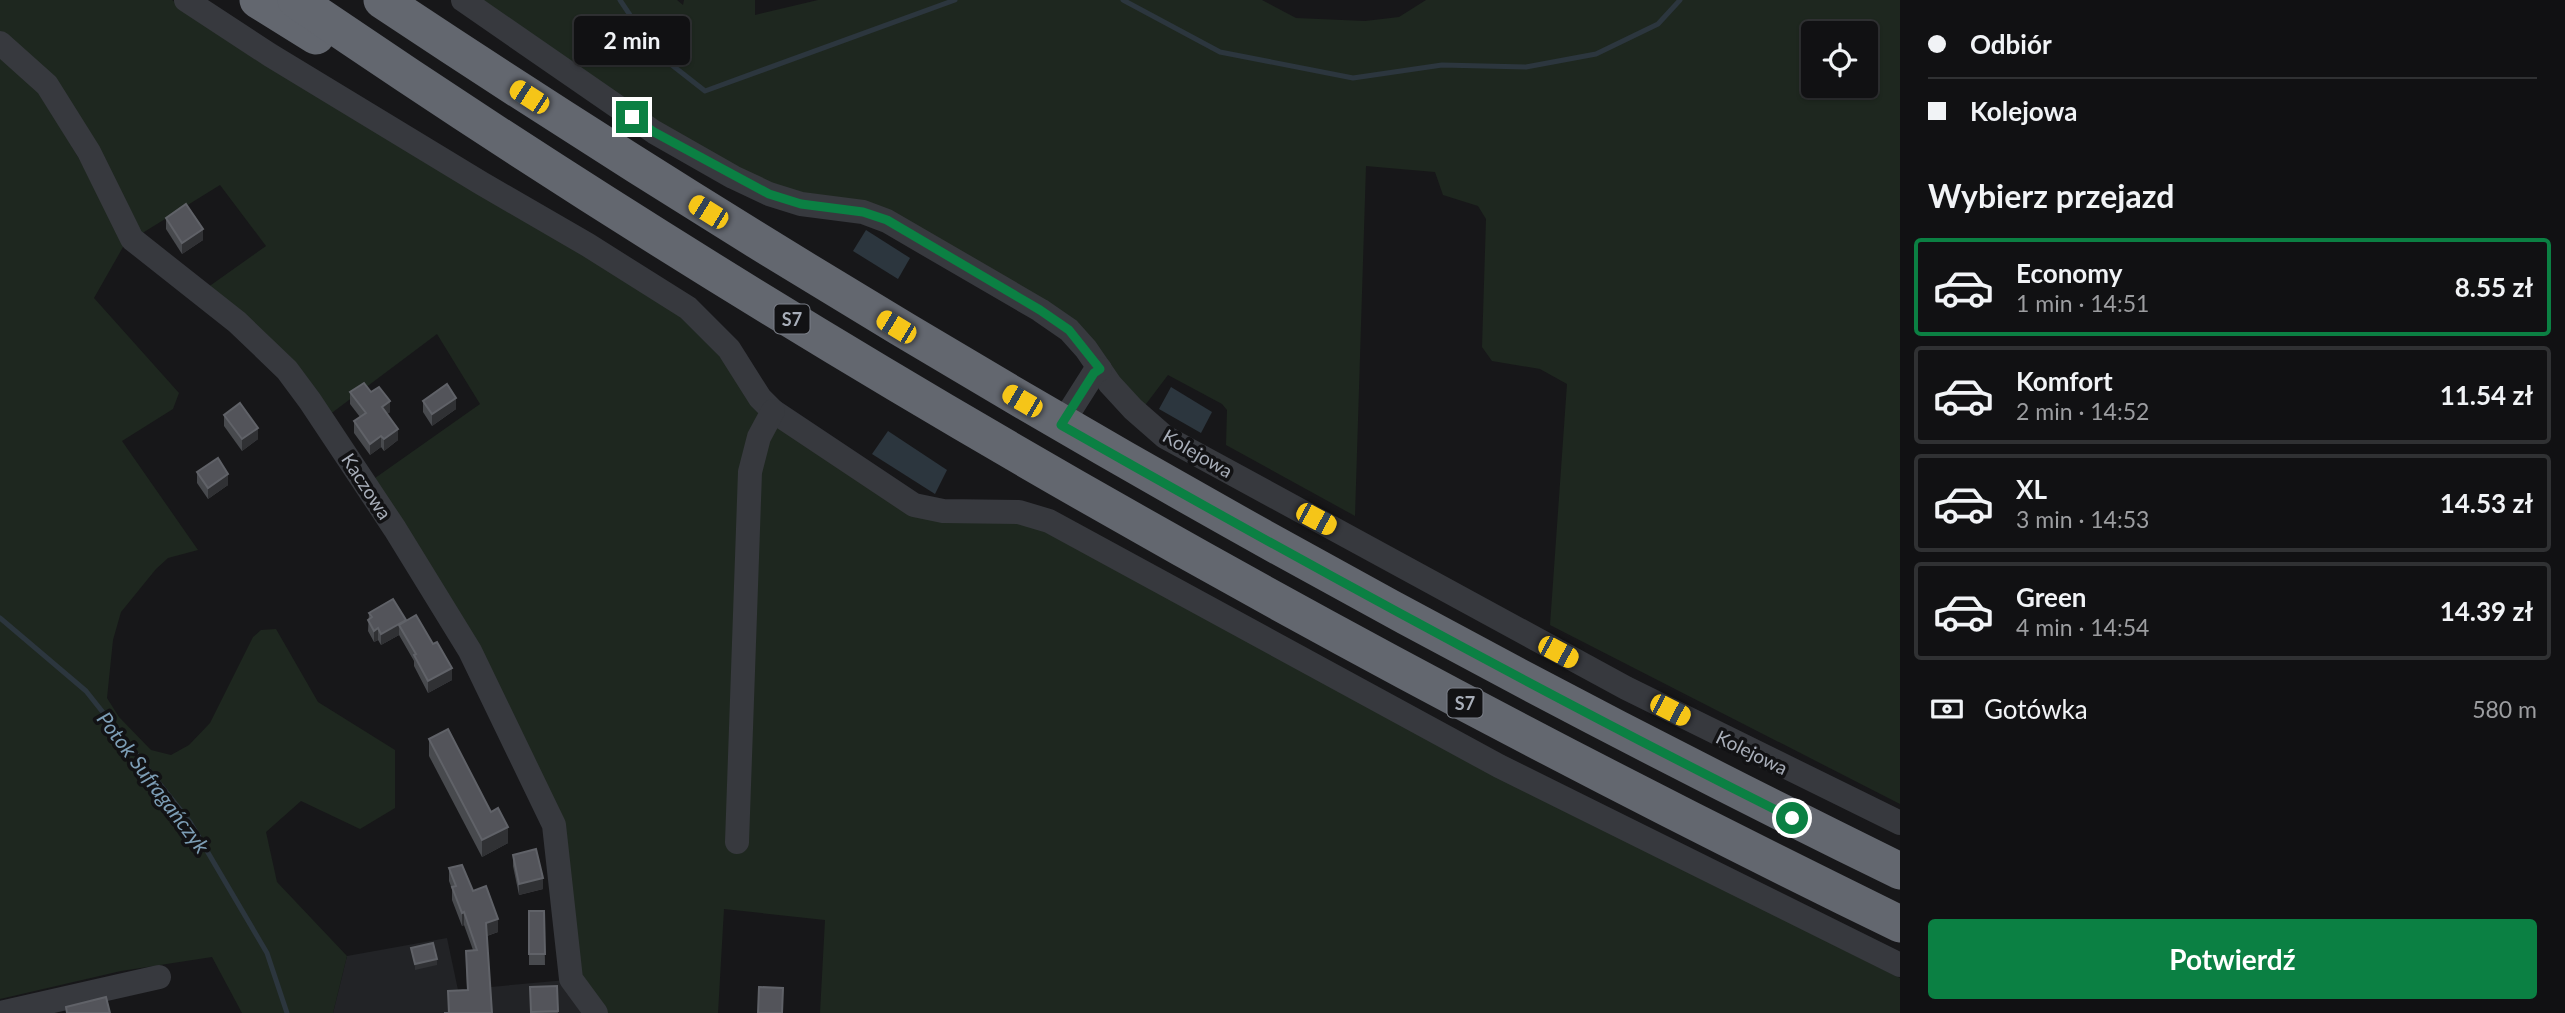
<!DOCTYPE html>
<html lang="pl">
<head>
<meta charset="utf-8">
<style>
	:root { --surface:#111113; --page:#1e1f21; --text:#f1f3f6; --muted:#9c9da0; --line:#303133; --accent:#0b8043 }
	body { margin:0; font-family:Lato,sans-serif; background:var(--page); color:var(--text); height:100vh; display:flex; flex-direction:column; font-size:26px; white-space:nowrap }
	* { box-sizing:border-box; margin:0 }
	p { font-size:23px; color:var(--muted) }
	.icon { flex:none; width:38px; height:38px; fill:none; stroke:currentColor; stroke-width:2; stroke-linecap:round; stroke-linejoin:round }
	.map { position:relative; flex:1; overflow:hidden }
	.sheet { display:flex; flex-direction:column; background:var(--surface); width:665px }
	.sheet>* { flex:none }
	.banner { display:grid; align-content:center; height:154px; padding:0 28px; background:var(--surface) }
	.controls { position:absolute; left:1801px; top:21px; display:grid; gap:14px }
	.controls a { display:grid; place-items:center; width:77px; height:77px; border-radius:7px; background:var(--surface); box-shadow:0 2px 5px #0004,0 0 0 2px var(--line); font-size:35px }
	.end { position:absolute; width:32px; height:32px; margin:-16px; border:9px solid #0b8043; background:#fff; box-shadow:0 0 0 4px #fff }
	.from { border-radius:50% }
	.bubble { position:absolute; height:49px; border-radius:7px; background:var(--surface); box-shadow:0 2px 5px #0004,0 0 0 2px var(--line); font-size:23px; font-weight:700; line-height:49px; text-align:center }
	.car { position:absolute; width:21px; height:42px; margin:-21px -10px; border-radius:9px; box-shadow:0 0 5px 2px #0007; background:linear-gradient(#f5c518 24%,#345 0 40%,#f5c518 0 76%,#345 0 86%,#f5c518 0) }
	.banner b { display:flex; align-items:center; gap:24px; height:66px; font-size:26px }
	.banner b+b { border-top:2px solid var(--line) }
	.banner i { width:18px; height:18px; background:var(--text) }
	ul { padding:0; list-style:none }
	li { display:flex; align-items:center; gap:21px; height:98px; margin:0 14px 10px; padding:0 14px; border:4px solid var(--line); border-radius:7px }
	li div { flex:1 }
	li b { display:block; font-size:26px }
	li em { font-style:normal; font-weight:700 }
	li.selected { border-color:var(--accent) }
	li>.icon { width:63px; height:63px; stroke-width:1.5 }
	h2 { padding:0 28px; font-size:32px; line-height:84px }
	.pay { display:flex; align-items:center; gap:18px; height:77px; padding:0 28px; font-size:26px }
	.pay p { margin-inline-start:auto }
	.cta { display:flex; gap:14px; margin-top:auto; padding:14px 28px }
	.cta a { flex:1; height:80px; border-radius:7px; background:var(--accent); color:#fff; font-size:28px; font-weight:700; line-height:80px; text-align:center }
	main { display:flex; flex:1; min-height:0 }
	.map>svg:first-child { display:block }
</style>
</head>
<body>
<main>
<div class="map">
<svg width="1900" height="1013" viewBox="0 0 1900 1013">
	<rect width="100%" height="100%" fill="#171719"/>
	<!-- built -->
	<polygon fill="#222326" points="447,938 458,990 566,980 588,1013 333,1013 347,956"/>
	<!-- green -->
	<g fill="#1e271f" fill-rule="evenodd">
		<polygon points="0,0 172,0 246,49 685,315 747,389 921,513 1031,523 1517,783 1900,978 1900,1013 820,1013 825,920 724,909 718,1013 602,1013 576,977 560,825 368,483 480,404 437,334 325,418 204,290 266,246 220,185 136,237 0,35"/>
		<path d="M 475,0 L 677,0 L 683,5 L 684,0 L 755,0 L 755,15 L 818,0 L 1262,0 L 1296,18 L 1365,21 L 1399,17 L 1426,0 L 1900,0 L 1900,804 L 1550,625 L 1567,384 L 1540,369 L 1492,361 L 1482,347 L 1486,219 L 1478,206 L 1443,195 L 1435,172 L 1366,166 L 1355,516 L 1226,445 L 1227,410 L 1222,404 L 1168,375 L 1143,408 L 995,277 L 727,169 ZM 1813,33 L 1866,33 L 1866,86 L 1813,86 Z"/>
		<polygon points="0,55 38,89 127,240 94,298 179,393 173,409 122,441 198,550 168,558 156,569 121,612 113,640 107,698 119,717 151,750 171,755 189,745 210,723 253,637 261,630 276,629 318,702 395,750 395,808 360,829 301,801 266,832 277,882 347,956 333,1013 242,1013 212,957 121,971 0,999"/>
	</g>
	<!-- water -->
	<g fill="#2c363e">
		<polygon points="866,230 910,258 898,279 853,251"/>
		<polygon points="1171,387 1212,412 1201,433 1159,409"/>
		<polygon points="888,431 947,470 935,494 872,454"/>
	</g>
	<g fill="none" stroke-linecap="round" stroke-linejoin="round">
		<!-- stream -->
		<g stroke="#2c363e" stroke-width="5">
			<polyline points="620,0 654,51 705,91 955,0"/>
			<polyline points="1123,0 1220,52 1353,78 1442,65 1526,67 1596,54 1658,24 1680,0"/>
			<polyline points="0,618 86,691 190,822 267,953 287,1013"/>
		</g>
		<!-- minor -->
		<g stroke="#37393e" stroke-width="24">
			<polyline points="186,0 270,55 481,183 588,245 688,308 729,349 760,398 773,411 914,505 943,511 1019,512 1049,521 1499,766 1900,965"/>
			<polyline points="463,0 654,132 733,177 769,194 801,204 863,212 887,221 1040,310 1069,330 1086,349 1110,384 1133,409 1165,437 1626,688 1900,823"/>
			<polyline points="0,43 47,85 89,152 132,239 237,322 287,370 310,401 395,529 470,651 554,825 571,979 596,1013"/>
			<polyline points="1061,425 1094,373 1100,369"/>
			<polyline points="737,842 750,472 759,437 773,411"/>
			<polyline points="0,1013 159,977"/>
		</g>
		<!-- highway -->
		<g stroke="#63676f" stroke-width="37">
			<polyline points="258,0 316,36"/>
			<path d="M 296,0 C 806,349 1345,653 1900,924"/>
			<path d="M 382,0 C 869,324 1375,614 1900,871"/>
		</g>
	</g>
	<!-- wall -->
	<g fill="#484a4e">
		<polygon points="166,218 203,240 182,254 166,229"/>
		<polygon points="350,392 371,392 390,412 387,414 398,440 384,451 381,447 370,455 354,433 354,421 360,417 350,404"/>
		<polygon points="423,401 456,409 432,426 423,412"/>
		<polygon points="224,415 258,439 242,451 224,426"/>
		<polygon points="197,472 228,485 208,499 197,483"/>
		<polygon points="369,613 406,621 452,680 428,693 414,666 414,661 399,635 381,645 378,640 374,642 368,631"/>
		<polygon points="429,739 508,843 482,857 429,756"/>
		<polygon points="513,855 543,889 519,895 513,866"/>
		<polygon points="449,868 473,891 498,932 487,936 492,1013 449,1013 467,990 466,951 473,950 464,925 462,926 452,900 452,889 449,881"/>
		<polygon points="529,911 544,911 545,965 529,965"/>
		<polygon points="557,986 558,1013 531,1013 530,987"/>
	</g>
	<!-- shaded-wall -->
	<g fill="#303134">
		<polygon points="203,229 203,240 182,254 182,243"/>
		<polygon points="456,398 456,409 432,426 432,414"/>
		<polygon points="390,401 390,412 382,418 382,407"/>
		<polygon points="258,428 258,439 242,451 242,439"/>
		<polygon points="398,429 398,440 384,451 384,439"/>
		<polygon points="381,436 381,447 370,455 370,444"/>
		<polygon points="228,474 228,485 208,499 208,488"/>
		<polygon points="406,620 406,631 399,625 399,635 381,645 381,634"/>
		<polygon points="378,628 378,640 374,642 374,631"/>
		<polygon points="452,668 452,680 428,693 428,681"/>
		<polygon points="508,827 508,843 482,857 482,840"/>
		<polygon points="543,878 543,889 519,895 519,884"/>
		<polygon points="464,912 464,925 462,926 462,913"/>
		<polygon points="498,919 498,932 486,936 486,923"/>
		<polygon points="437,959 437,965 415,970 415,964"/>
	</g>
	<!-- building -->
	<g fill="#53545a" stroke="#606268" stroke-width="2">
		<polygon points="186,204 203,229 182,243 166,218"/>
		<polygon points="364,383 371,392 379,387 390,401 382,407 398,429 384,439 381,436 370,444 354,421 366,413 350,392"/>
		<polygon points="447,384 456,398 432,414 423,401"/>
		<polygon points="240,403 258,428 242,439 224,415"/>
		<polygon points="218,458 228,474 208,488 197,472"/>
		<polygon points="393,599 406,620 381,634 378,628 374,631 368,620 372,617 369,613"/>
		<polygon points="416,615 433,644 437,642 452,668 428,681 414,655 416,654 399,625"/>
		<polygon points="448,729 491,812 498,808 508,827 482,840 429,739"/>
		<polygon points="536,849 543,878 519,884 513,855"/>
		<polygon points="462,865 473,891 486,886 498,919 486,923 492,1013 444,1013 449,1013 448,991 468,990 466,951 477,950 464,912 462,913 452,887 456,886 449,868"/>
		<polygon points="529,911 544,911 545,954 529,954"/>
		<polygon points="433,943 437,959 415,964 411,948"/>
		<polygon points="557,986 558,1011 531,1012 530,987"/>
		<polygon points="759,987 783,988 782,1013 758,1013"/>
		<polygon points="106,997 110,1013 67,1013 66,1007"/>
	</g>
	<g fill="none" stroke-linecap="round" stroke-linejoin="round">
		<!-- route -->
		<path stroke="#0b8043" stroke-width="9" d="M 632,117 L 654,132 L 769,194 L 801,204 L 863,212 L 887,220 L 1040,310 L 1069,330 L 1100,369 L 1094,373 L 1061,425 C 1302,562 1544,694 1792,818"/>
	</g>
	<g text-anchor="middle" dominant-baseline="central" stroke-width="7" stroke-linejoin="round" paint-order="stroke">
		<!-- shield labels -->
		<g fill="#121214" stroke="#7b7f88" stroke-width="2">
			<rect x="774.5" y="304.5" width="35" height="29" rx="5"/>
			<rect x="1447.5" y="688.5" width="35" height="29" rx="5"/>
		</g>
		<g font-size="18" font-weight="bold" fill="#a8aeb9">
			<text x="792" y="319">S7</text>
			<text x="1465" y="703">S7</text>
		</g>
		<!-- street labels -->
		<g font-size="19" fill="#a8aeb9" stroke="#121214">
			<text transform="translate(1198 453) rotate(30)">Kolejowa</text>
			<text transform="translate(367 486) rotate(57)">Kaczowa</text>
			<text transform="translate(1752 752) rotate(26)">Kolejowa</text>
		</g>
		<!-- water labels -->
		<g font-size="21" font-style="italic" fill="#7d9eb6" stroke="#121214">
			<text transform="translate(154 782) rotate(53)">Potok Sufragańczyk</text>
		</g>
	</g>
</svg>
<div class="controls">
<a><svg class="icon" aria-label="locate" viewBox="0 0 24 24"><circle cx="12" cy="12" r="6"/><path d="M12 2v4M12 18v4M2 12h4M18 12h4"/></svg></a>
</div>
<i class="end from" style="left:1792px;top:818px"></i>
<i class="end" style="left:632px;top:117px"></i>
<div class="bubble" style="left:574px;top:16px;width:116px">2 min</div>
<i class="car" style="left:529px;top:97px;rotate:303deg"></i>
<i class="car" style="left:708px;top:212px;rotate:302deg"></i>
<i class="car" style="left:896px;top:327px;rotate:301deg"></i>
<i class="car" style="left:1022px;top:401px;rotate:300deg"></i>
<i class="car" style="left:1316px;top:519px;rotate:118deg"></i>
<i class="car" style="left:1558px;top:652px;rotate:118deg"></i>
<i class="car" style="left:1670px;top:710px;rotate:117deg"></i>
</div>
<section class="sheet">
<div class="banner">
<b><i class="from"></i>Odbiór</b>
<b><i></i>Kolejowa</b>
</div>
<h2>Wybierz przejazd</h2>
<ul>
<li class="selected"><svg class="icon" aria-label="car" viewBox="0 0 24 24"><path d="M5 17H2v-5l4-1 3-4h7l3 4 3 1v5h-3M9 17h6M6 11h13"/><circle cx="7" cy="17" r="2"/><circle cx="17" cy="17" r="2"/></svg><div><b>Economy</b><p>1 min · 14:51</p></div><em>8.55 zł</em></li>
<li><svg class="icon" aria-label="car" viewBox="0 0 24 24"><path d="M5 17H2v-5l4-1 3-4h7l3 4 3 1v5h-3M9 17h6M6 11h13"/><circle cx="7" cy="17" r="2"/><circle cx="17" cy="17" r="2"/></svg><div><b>Komfort</b><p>2 min · 14:52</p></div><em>11.54 zł</em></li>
<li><svg class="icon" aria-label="car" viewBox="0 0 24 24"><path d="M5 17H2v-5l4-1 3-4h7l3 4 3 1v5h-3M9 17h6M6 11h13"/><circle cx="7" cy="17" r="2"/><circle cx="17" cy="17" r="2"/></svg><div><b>XL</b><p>3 min · 14:53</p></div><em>14.53 zł</em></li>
<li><svg class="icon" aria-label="car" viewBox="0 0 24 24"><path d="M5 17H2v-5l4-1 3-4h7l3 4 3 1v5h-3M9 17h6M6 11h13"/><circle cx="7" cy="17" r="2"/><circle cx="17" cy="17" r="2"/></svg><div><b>Green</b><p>4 min · 14:54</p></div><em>14.39 zł</em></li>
</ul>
<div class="pay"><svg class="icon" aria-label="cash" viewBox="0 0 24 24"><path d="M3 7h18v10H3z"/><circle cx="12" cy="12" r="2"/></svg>Gotówka<p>580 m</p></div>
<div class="cta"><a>Potwierdź</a></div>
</section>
</main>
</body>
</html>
